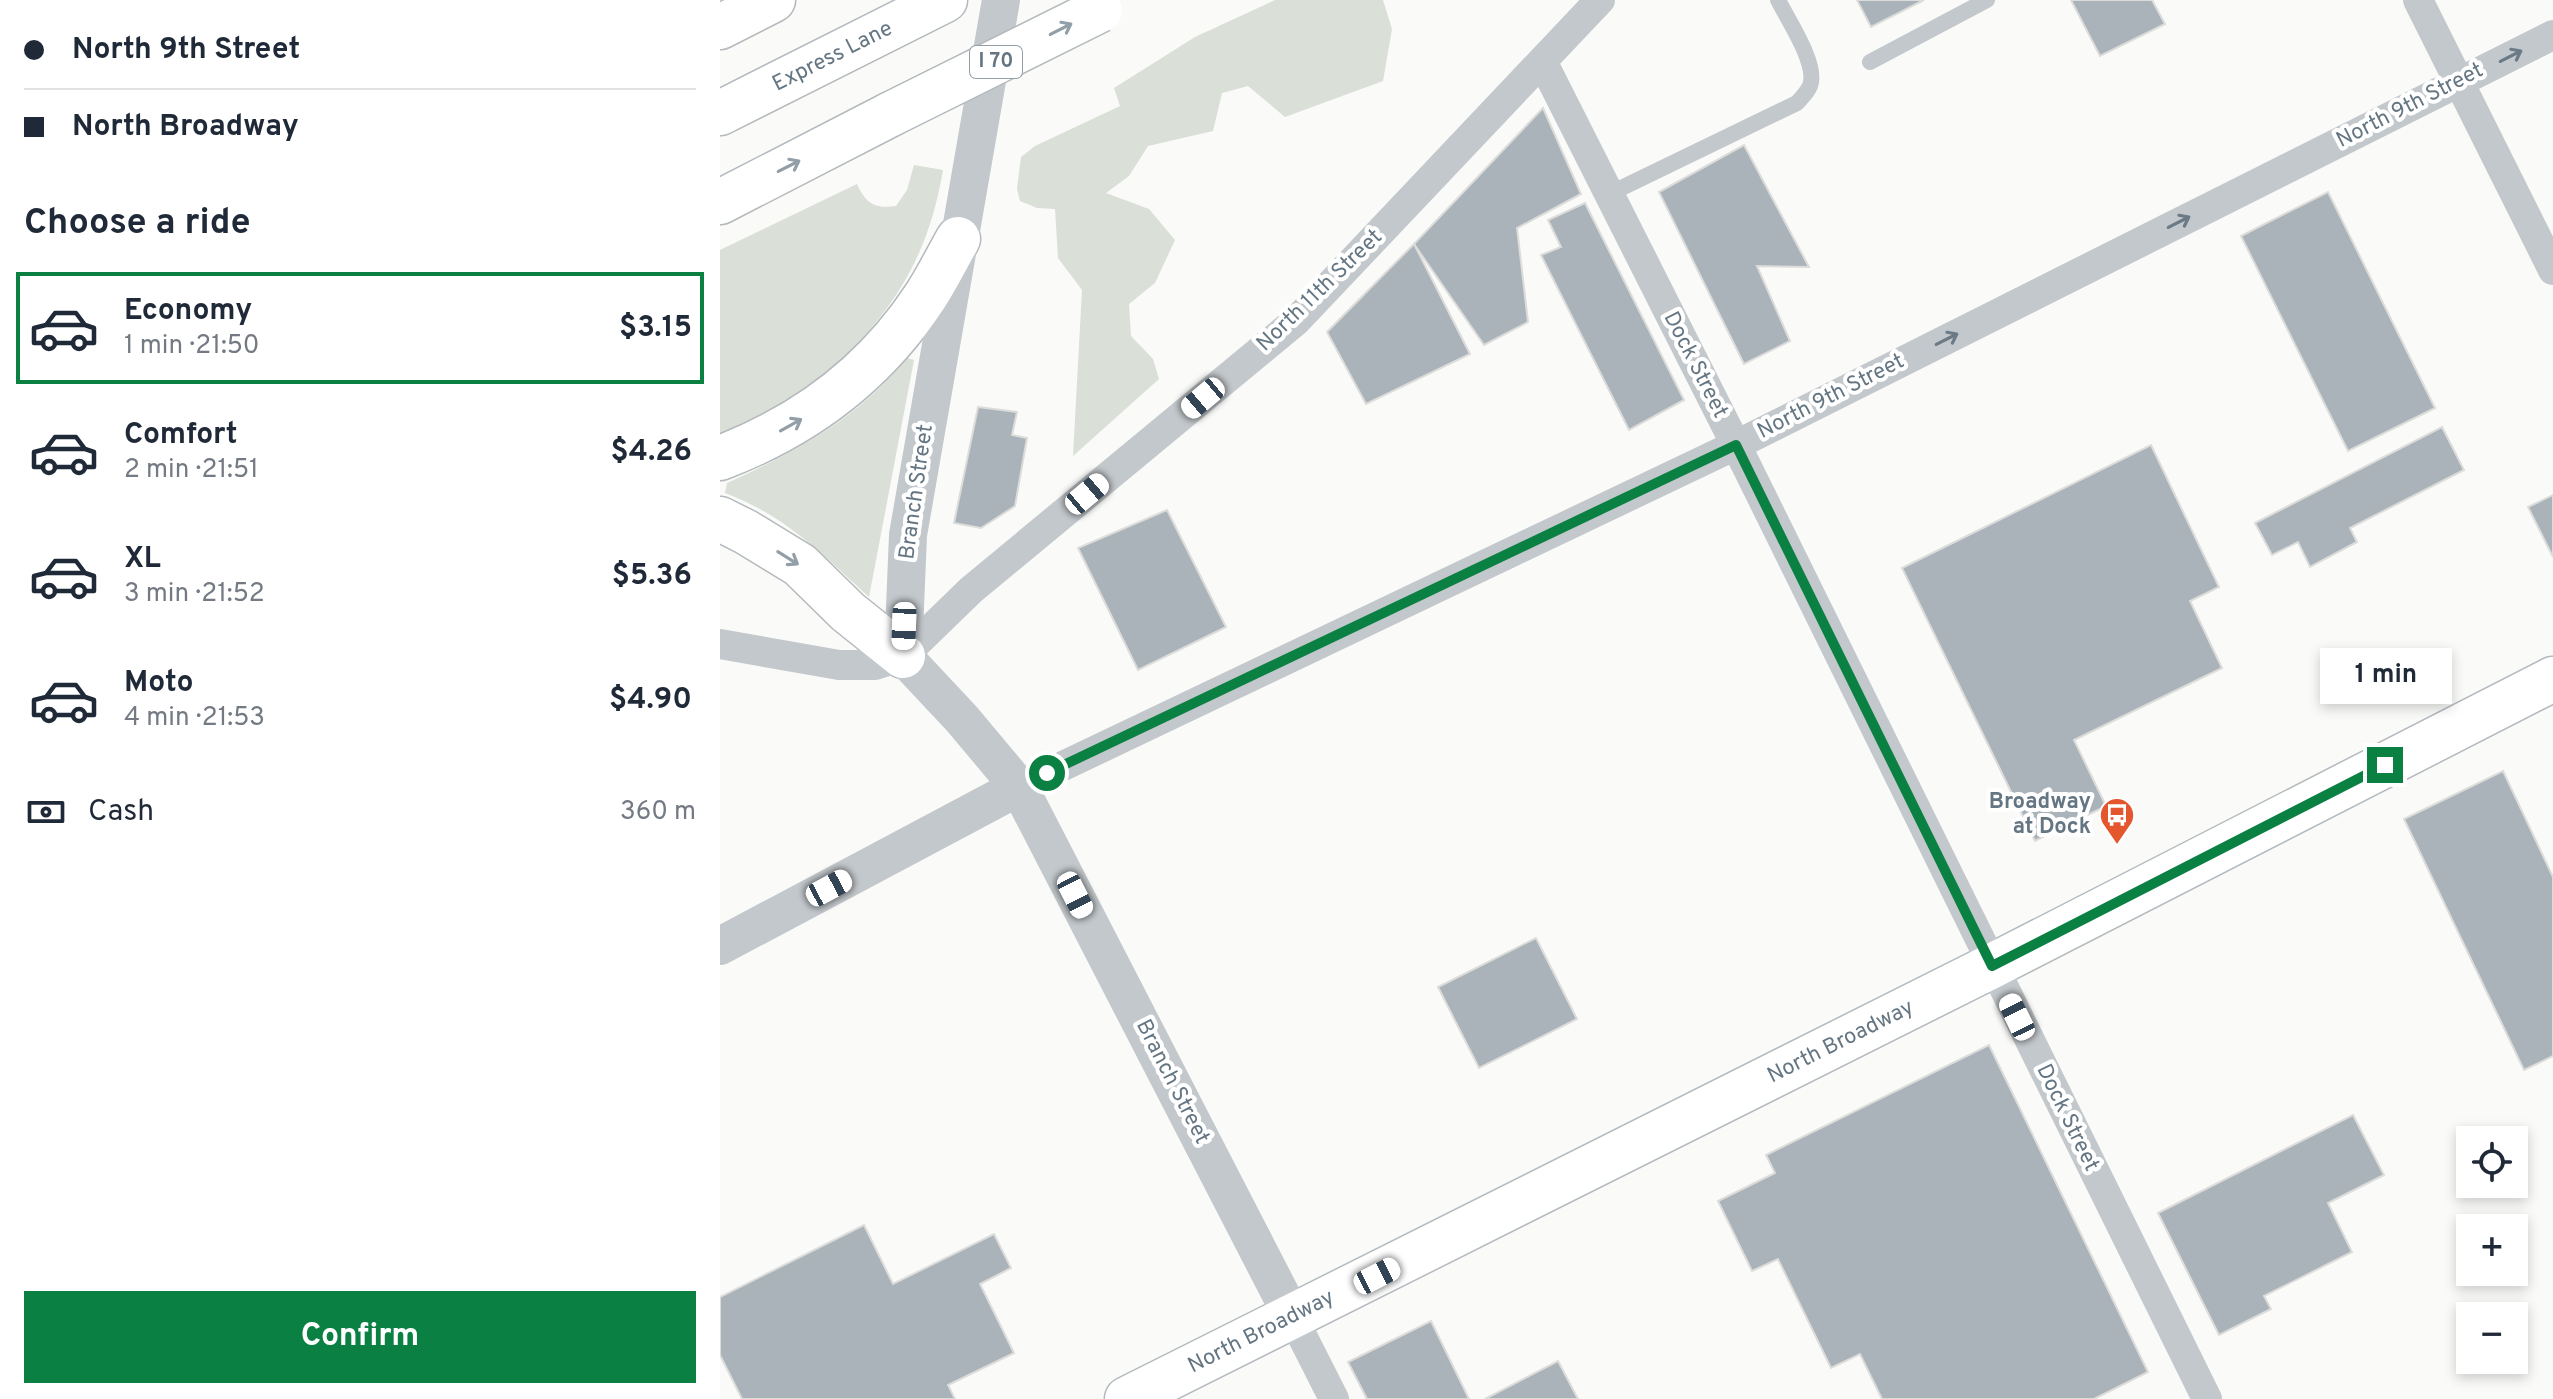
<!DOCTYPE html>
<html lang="en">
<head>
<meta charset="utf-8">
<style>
	:root { --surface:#fff; --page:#f6f6f7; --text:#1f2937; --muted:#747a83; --line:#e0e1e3; --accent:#0b8043 }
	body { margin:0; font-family:Overpass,sans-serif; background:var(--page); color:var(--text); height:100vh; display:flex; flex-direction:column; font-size:30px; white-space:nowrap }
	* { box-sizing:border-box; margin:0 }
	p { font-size:26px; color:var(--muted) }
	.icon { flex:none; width:44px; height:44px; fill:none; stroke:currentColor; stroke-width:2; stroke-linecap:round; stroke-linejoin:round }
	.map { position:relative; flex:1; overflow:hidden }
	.panel { display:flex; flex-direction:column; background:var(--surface); width:720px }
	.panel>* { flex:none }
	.guide { display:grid; align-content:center; height:176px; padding:0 24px; background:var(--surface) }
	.buttons { position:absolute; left:1736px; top:1126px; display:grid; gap:16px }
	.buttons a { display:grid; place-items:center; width:72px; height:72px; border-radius:0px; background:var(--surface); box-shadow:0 4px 12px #0003; font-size:40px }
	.end { position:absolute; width:36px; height:36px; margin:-18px; border:10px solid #0b8043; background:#fff; box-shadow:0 0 0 4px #fff }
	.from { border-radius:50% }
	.bubble { position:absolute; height:56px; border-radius:0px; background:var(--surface); box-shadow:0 4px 12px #0003; font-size:26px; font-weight:700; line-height:56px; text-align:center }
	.car { position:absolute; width:24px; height:48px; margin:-24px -12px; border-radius:10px; box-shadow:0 0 6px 2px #0007; background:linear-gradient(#fff 24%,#345 0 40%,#fff 0 76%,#345 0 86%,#fff 0) }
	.guide b { display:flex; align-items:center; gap:28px; height:76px; font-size:30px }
	.guide b+b { border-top:2px solid var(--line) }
	.guide i { width:20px; height:20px; background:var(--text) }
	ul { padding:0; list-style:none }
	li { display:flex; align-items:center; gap:24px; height:112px; margin:0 16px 12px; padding:0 8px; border:4px solid transparent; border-radius:0px }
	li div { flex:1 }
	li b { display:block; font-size:30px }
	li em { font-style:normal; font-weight:700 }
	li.active { border-color:var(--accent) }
	li>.icon { width:72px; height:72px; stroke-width:1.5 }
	h2 { padding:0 24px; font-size:36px; line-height:96px }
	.pay { display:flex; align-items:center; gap:20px; height:88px; padding:0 24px; font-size:30px }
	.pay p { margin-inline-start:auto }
	.primary-button { display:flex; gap:16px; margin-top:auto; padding:16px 24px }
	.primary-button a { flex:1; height:92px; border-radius:0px; background:var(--accent); color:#fff; font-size:32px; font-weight:700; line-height:92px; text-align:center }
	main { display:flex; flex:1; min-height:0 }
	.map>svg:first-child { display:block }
</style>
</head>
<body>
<main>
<section class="panel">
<div class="guide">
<b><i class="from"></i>North 9th Street</b>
<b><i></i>North Broadway</b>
</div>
<h2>Choose a ride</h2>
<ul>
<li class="active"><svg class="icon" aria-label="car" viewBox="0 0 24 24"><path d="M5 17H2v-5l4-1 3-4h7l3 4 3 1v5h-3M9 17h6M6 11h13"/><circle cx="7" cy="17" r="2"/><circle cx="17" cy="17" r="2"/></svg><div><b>Economy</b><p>1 min · 21:50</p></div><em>$3.15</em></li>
<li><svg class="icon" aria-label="car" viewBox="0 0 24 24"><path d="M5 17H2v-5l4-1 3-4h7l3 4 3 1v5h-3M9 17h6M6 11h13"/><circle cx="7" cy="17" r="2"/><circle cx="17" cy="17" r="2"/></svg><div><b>Comfort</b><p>2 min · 21:51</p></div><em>$4.26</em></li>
<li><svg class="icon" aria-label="car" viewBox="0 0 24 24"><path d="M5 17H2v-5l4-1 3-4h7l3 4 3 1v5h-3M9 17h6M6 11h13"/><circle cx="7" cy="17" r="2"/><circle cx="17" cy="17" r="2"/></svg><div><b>XL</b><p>3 min · 21:52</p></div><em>$5.36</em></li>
<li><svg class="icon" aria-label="car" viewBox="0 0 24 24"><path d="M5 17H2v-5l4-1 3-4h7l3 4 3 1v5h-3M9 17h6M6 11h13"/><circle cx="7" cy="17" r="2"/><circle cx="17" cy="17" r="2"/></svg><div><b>Moto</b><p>4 min · 21:53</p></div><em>$4.90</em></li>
</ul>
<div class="pay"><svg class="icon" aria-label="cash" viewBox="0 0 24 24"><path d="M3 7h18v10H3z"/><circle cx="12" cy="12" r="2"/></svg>Cash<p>360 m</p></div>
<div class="primary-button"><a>Confirm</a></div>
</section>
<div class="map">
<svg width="1833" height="1399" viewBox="0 0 1833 1399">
	<rect width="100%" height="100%" fill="#fafaf8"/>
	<!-- green -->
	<g fill="#dadfd7">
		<polygon points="555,0 663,0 672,29 663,81 565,117 528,86 502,93 493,131 428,146 409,176 386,193 429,209 455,240 435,283 409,304 411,336 433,359 439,379 353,456 362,290 338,258 335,209 317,208 300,201 297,189 301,157 315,146 400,106 394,88 475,37"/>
		<path d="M 194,165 L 223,170 C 217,206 206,243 188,275 C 165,318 117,370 78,398 C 59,413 23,425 0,435 L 0,250 L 137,184 C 146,204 155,209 176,206 L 187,190 Z"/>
		<path d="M 187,358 L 194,360 L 149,597 C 102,554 66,516 5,493 L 7,483 C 74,453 140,417 187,358 Z"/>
	</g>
	<!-- building -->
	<g fill="#aab3b9" stroke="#dcdcda" stroke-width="2">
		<polygon points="1137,0 1204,0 1151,27"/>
		<polygon points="1351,0 1432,0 1445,24 1380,56"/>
		<polygon points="823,108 861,194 797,228 808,322 764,345 694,244"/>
		<polygon points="1024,145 1089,267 1037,266 1070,341 1024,364 939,192"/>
		<polygon points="1608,192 1715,408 1628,451 1521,236"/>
		<polygon points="865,203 964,400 909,430 821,255 841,247 828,220"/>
		<polygon points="694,244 750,354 646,404 607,332"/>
		<polygon points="258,407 297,412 292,435 307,438 295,506 261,528 234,523"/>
		<polygon points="1722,427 1744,470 1630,528 1637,542 1590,567 1578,542 1552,555 1535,523"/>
		<polygon points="1431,445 1499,587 1470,601 1502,668 1354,740 1386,806 1315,841 1182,568"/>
		<polygon points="1833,495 1833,557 1808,507"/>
		<polygon points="447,510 506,627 418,670 358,548"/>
		<polygon points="1783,771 1833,877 1833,1056 1804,1070 1684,819"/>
		<polygon points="816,938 857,1019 759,1068 718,987"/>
		<polygon points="1269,1045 1428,1372 1374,1399 1162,1399 1140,1354 1111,1368 1058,1259 1032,1271 998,1201 1055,1173 1046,1155"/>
		<polygon points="1633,1115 1664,1175 1608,1203 1632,1252 1544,1296 1551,1309 1499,1335 1438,1213"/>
		<polygon points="144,1225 173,1284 274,1234 291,1268 260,1284 294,1353 228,1385 235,1399 22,1399 0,1355 0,1297"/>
		<polygon points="711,1321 749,1399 647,1399 628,1362"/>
		<polygon points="838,1361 858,1399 765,1399"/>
	</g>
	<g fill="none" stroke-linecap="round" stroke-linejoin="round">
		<!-- secondary casing -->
		<g stroke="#b3babf" stroke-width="47">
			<g id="secondary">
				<path id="s1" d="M 407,1399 L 1272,966 L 1833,679"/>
			</g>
		</g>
		<!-- motorway casing -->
		<g stroke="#b4b9bd" stroke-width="47">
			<g id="motorway">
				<polyline points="0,27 53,0"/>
				<path id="s2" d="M 0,113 L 225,0"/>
				<polyline points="0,202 171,114"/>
				<path d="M 0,458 C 84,426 155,373 205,297 C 217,279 227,258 238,239"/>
				<polyline points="0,519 26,532 80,565 128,612 183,656"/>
			</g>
		</g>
		<!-- service -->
		<g stroke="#c3c8cc" stroke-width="16">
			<polyline points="1150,62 1267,0"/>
			<path d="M 889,194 L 1077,103 C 1082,97 1090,90 1091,82 C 1095,60 1068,20 1058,0"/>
		</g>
		<!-- minor -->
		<g stroke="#c3c8cc" stroke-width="30">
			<polyline points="1698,0 1833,270"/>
			<polyline points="823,63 1026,465 1487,1399"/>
			<polyline points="0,644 119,665 155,665 183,656 251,590 576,321 880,0"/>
			<polyline points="299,787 1016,445 1833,35"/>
			<polyline points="573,1318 614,1399"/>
		</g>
		<!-- tertiary -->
		<g stroke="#c3c8cc" stroke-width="38">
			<polyline points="281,0 188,535 183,656 242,719 299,787 573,1318"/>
			<polyline points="0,946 299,787"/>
		</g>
		<!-- secondary -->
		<use href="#secondary" stroke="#fff" stroke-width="44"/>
		<!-- motorway -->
		<use href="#motorway" stroke="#fff" stroke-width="44"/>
		<!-- motorway-bridge casing -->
		<g stroke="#b4b9bd" stroke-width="47" stroke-linecap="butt">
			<polyline id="motorway-bridge" points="171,114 380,10"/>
		</g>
		<!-- motorway-bridge -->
		<use href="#motorway-bridge" stroke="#fff" stroke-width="44"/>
	</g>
	<!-- one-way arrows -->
	<defs><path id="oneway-shaft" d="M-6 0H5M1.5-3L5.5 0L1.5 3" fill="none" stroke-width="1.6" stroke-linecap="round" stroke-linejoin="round" transform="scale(2)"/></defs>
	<g stroke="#939fa8">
		<use href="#oneway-shaft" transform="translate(341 29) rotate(-27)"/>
		<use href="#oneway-shaft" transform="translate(69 166) rotate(-27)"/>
		<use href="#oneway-shaft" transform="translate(71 425) rotate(-29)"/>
		<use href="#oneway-shaft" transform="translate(68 558) rotate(32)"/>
	</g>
	<g stroke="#6a7a87">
		<use href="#oneway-shaft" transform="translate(1791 56) rotate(-27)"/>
		<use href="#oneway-shaft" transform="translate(1459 222) rotate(-27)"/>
		<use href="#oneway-shaft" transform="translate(1227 339) rotate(-27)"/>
	</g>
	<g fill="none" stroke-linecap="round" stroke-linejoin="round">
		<!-- route -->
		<polyline stroke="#0b8043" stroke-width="10" points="327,773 1016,445 1272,966 1665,765"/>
	</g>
	<!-- icons -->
	<defs>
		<g id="bus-pin" transform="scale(1.8)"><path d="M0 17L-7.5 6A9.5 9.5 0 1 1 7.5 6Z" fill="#e4572e" stroke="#fff"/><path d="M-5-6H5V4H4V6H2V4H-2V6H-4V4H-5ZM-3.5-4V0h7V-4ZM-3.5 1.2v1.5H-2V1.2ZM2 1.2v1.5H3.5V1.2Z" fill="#fff"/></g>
	</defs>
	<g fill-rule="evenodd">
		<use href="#bus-pin" x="1397" y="815"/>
	</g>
	<g text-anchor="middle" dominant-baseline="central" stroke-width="8" stroke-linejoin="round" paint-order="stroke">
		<!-- shield labels -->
		<rect fill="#fff" stroke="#939fa8" stroke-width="2" x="250" y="46" width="52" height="32" rx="6"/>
		<g font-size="20" font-weight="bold" fill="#657683">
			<text x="276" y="62">I 70</text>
		</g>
		<!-- street labels -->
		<g font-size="22" fill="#657683" stroke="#fff">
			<text stroke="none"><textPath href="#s2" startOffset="126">Express Lane</textPath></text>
			<text transform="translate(1690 106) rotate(-27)">North 9th Street</text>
			<text transform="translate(600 291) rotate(-44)">North 11th Street</text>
			<text transform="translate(975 365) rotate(63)">Dock Street</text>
			<text transform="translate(1111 397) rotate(-27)">North 9th Street</text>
			<text transform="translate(197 492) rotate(-82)">Branch Street</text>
			<text stroke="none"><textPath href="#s1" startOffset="798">North Broadway</textPath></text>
			<text transform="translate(452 1082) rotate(63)">Branch Street</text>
			<text transform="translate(1347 1118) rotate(64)">Dock Street</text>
			<text stroke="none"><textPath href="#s1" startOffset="150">North Broadway</textPath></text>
		</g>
		<!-- poi labels -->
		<g font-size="22" font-weight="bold" fill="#657683" stroke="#fff" text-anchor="end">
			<text x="1371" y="802">Broadway<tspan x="1371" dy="25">at Dock</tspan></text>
		</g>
	</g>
</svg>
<div class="buttons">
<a><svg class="icon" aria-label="locate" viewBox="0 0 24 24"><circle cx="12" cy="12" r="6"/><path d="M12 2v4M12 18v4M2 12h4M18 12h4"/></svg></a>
<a>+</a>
<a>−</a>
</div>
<i class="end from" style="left:327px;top:773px"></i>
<i class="end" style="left:1665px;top:765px"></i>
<div class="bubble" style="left:1600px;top:648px;width:132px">1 min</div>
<i class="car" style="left:483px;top:398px;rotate:230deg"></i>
<i class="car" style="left:367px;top:494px;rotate:50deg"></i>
<i class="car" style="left:184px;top:626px;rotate:182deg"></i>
<i class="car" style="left:109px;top:888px;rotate:62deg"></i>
<i class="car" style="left:355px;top:895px;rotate:153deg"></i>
<i class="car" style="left:1297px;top:1017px;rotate:334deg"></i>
<i class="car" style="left:657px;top:1276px;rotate:63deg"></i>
</div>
</main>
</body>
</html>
